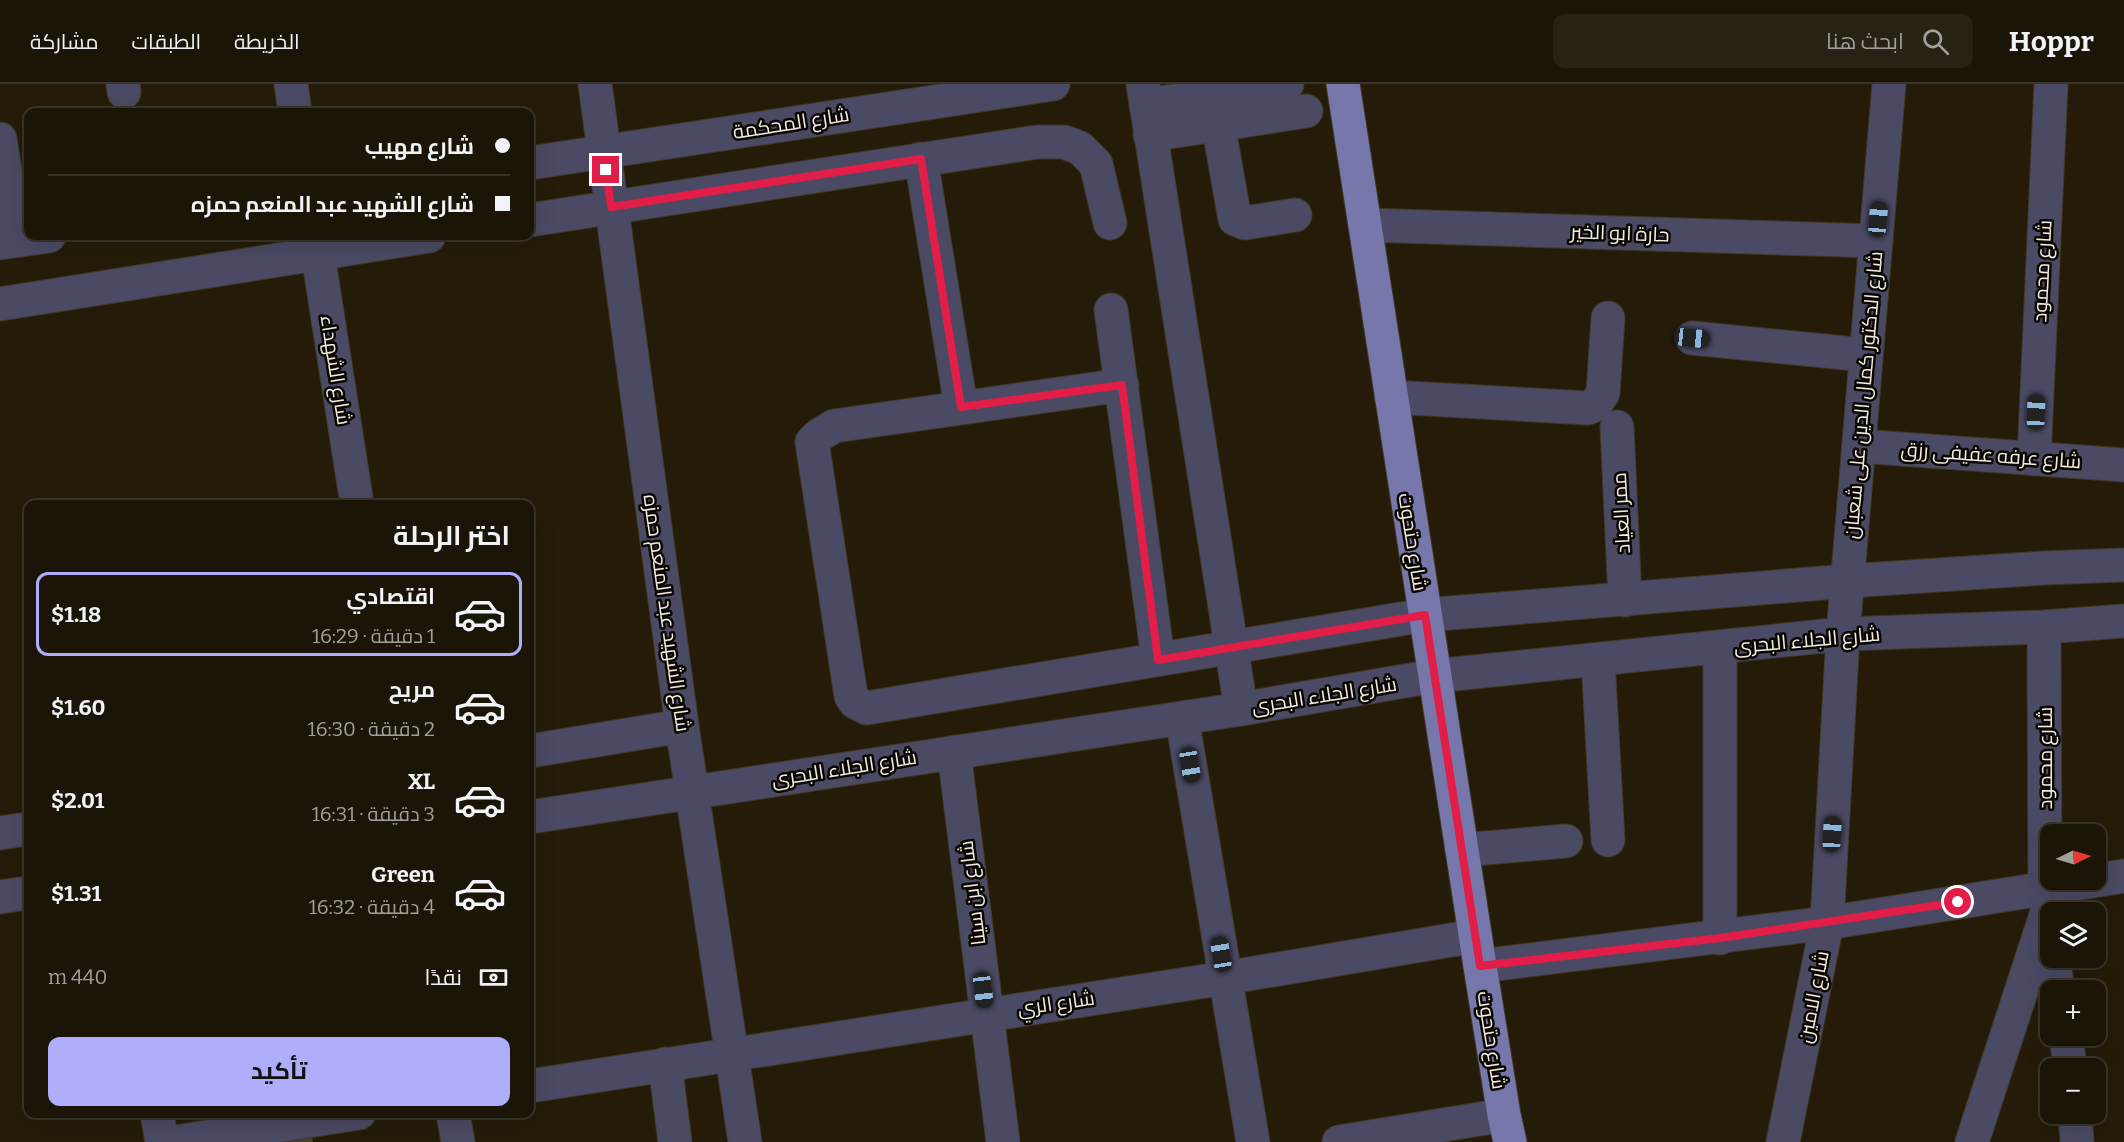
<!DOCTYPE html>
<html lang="ar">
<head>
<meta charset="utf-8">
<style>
	:root { --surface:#1b1507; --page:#282215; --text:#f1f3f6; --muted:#a09f9b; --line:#393428; --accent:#aeaefa }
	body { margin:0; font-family:Bitter,Cairo,serif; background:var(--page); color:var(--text); direction:rtl; height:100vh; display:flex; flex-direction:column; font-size:22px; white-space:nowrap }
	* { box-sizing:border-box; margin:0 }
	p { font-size:20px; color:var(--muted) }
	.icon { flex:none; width:33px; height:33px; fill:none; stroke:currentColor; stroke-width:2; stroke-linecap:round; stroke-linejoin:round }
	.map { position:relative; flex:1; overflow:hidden; direction:ltr }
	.side { position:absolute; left:24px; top:416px; width:510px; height:618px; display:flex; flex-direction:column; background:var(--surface); border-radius:12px; box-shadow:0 6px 24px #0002,0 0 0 2px var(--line); direction:rtl }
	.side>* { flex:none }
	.hud { position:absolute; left:24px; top:24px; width:510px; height:132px; border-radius:12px; box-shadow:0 6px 24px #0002,0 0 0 2px var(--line); direction:rtl; display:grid; align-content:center; height:132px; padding:0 24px; background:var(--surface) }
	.needle { width:39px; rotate:85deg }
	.tools { position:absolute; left:2040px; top:740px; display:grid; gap:12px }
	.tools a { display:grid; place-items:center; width:66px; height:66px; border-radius:12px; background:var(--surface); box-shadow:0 6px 24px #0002,0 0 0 2px var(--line); font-size:30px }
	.end { position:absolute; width:27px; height:27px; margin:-14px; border:8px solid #e11d48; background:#fff; box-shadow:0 0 0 3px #fff }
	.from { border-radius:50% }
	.car { position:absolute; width:18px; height:36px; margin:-18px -9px; border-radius:8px; box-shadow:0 0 4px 2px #0007; background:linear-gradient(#222 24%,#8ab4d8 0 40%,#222 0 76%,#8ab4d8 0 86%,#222 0) }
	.hud b { display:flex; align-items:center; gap:21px; height:57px; font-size:22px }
	.hud b+b { border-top:2px solid var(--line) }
	.hud i { width:15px; height:15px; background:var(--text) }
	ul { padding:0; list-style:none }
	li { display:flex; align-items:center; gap:18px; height:84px; margin:0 12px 9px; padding:0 12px; border:3px solid transparent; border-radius:12px }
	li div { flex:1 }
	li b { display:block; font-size:22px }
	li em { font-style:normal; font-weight:700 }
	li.on { border-color:var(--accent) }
	li>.icon { width:54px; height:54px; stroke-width:1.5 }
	h2 { padding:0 24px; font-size:27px; line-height:72px }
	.pay { display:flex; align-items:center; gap:15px; height:66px; padding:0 24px; font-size:22px }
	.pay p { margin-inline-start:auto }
	.primary-button { display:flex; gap:12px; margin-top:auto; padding:12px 24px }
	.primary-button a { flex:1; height:69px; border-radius:12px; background:var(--accent); color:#111; font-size:24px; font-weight:700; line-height:69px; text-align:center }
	header { display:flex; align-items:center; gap:36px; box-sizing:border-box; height:84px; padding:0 30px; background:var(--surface); border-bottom:2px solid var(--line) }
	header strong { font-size:28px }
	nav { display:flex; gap:33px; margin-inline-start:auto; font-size:21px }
	.search { width:420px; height:54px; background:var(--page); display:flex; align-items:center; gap:15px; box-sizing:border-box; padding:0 21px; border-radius:12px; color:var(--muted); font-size:22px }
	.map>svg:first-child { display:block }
</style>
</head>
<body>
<header>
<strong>Hoppr</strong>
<div class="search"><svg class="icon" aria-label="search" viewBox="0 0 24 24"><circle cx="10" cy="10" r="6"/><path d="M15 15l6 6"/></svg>ابحث هنا</div>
<nav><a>الخريطة</a><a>الطبقات</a><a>مشاركة</a></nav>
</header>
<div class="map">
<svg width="2124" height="1058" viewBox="0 0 2124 1058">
	<rect width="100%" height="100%" fill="#241c09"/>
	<!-- building -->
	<polygon fill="#4a402d" points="311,1046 313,1058 247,1058"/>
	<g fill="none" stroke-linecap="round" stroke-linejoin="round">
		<!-- minor casing -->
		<g stroke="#413927" stroke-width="35">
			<g id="minor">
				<polyline points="123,0 124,8"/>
				<polyline points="291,0 295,28"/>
				<polyline points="595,0 682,642 745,1058"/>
				<polyline points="1143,0 1241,625"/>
				<polyline points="1146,21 1287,0"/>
				<polyline points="1218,40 1235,135 1245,139 1295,131"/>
				<polyline points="1150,51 1306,27"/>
				<polyline points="0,55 16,156"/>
				<polyline points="921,75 961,323"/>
				<polyline points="530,79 1053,0"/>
				<polyline points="530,136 1037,58 1064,58 1080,64 1096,80 1110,139"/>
				<polyline points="1365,141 1876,157"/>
				<polyline points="315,152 357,420"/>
				<polyline points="0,159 49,152"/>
				<polyline points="0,220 429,152"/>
				<polyline points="1111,226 1158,575"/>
				<polyline points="1692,254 1866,271"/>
				<polyline points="1122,301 834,342 818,352 812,358 851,612 855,618 867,624 1425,531 1848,497 2044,484 2124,481"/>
				<polyline points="1391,313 1588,324 1595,321 1603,309 1608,234"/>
				<polyline points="1617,343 1625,516"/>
				<polyline points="1859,362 2124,381"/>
				<polyline points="2034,375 2051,0"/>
				<polyline points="2044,543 2045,804 2050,852"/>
				<polyline points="1720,563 1720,854"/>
				<polyline points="1598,576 1608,756"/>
				<polyline points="1182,634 1253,1058"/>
				<polyline points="530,667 682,642"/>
				<polyline points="954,668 1003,1058"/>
				<polyline points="530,733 1241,625 1434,592 1843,550 2044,543 2124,537"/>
				<polyline points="0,749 28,745"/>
				<polyline points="1462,766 1566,757"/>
				<polyline points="0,813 28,809"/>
				<polyline points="2053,873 2058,906"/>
				<polyline points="1480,882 1827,839 2124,792"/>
				<polyline points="2066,951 2070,984"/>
				<polyline points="665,980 675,1058"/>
				<polyline points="530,1002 1225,894 1475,852"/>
				<polyline points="157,1029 162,1058"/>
				<polyline points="453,1029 458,1058"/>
				<polyline points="2075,1029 2077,1058"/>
				<polyline points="176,1058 359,1029"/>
				<polyline points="1339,1058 1504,1031"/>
				<polyline points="1783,1058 1827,839 1843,550 1889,0"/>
				<polyline points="1972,1058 2047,828"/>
			</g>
		</g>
		<!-- major casing -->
		<g stroke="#413927" stroke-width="35">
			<polyline id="major" points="1343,0 1480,882 1504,1031 1510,1058"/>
		</g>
		<!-- minor -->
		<use href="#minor" stroke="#4a4a64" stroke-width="33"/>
		<!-- major -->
		<use href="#major" stroke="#7777ab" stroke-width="33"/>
	</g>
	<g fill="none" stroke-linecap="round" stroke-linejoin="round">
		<!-- route -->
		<polyline stroke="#e11d48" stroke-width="8" points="606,86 611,123 921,75 961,323 1122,301 1158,576 1425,531 1480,882 1720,854 1958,818"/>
	</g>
	<g text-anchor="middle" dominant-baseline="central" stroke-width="5" stroke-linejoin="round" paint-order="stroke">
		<!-- street labels -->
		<g font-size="20" fill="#f2ece1" stroke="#0a0702">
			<text transform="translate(791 39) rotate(-9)">شارع المحكمة</text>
			<text transform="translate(1620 149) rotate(2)">حارة ابو الخير</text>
			<text transform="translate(2042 187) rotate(-87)">شارع محمود</text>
			<text transform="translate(336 286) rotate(81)">شارع الشهداء</text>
			<text transform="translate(1863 311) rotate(-85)">شارع الدكتور كمال الدين على شعبان</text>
			<text transform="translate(1991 371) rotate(4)">شارع عرفه عفيفى رزق</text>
			<text transform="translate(1621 429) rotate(-93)">ممر العياد</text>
			<text transform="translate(1413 458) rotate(81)">شارع حتحوت</text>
			<text transform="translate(667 529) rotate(82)">شارع الشهيد عبد المنعم حمزه</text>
			<text transform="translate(1807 556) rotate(-5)">شارع الجلاء البحرى</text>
			<text transform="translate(1324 611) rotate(-9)">شارع الجلاء البحرى</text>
			<text transform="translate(2045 674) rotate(-90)">شارع محمود</text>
			<text transform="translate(844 684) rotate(-9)">شارع الجلاء البحرى</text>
			<text transform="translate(972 809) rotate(-97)">شارع ابن سينا</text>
			<text transform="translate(1813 913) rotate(-79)">شارع الامين</text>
			<text transform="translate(1056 919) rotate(-8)">شارع الري</text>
			<text transform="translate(1492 956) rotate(81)">شارع حتحوت</text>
		</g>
	</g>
</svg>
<div class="tools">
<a><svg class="needle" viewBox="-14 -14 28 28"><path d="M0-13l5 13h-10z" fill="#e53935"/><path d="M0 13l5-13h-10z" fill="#a09f9b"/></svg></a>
<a><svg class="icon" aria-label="layers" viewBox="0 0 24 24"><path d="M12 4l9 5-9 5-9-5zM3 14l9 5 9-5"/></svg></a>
<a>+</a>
<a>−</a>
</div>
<i class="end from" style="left:1958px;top:818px"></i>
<i class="end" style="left:606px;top:86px"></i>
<i class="car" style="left:1878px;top:135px;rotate:5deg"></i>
<i class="car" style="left:1692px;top:254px;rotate:96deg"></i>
<i class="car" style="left:2036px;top:328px;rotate:2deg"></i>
<i class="car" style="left:1190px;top:681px;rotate:171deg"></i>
<i class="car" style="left:1832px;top:750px;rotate:3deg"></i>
<i class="car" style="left:1221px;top:870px;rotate:351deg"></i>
<i class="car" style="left:983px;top:906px;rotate:173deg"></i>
<div class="hud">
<b><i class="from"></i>شارع مهيب</b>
<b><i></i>شارع الشهيد عبد المنعم حمزه</b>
</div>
<section class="side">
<h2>اختر الرحلة</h2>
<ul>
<li class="on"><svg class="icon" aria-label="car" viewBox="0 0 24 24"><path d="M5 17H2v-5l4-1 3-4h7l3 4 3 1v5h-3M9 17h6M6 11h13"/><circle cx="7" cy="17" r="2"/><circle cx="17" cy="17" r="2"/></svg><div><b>اقتصادي</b><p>1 دقيقة · 16:29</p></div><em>$1.18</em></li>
<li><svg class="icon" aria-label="car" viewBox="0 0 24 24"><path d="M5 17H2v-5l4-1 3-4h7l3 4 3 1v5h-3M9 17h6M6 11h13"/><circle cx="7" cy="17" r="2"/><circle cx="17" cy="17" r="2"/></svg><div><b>مريح</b><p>2 دقيقة · 16:30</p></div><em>$1.60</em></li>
<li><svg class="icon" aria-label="car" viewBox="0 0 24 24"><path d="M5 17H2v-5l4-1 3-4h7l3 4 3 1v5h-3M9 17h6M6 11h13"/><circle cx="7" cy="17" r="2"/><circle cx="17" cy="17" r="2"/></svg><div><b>XL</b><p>3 دقيقة · 16:31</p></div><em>$2.01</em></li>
<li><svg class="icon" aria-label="car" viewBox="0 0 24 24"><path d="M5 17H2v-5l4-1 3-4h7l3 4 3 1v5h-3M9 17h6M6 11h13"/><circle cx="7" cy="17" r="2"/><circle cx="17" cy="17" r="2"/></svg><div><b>Green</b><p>4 دقيقة · 16:32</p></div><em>$1.31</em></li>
</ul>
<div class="pay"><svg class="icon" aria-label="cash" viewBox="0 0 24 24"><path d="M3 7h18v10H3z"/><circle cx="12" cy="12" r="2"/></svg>نقدًا<p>440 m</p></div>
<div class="primary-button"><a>تأكيد</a></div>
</section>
</div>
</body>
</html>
